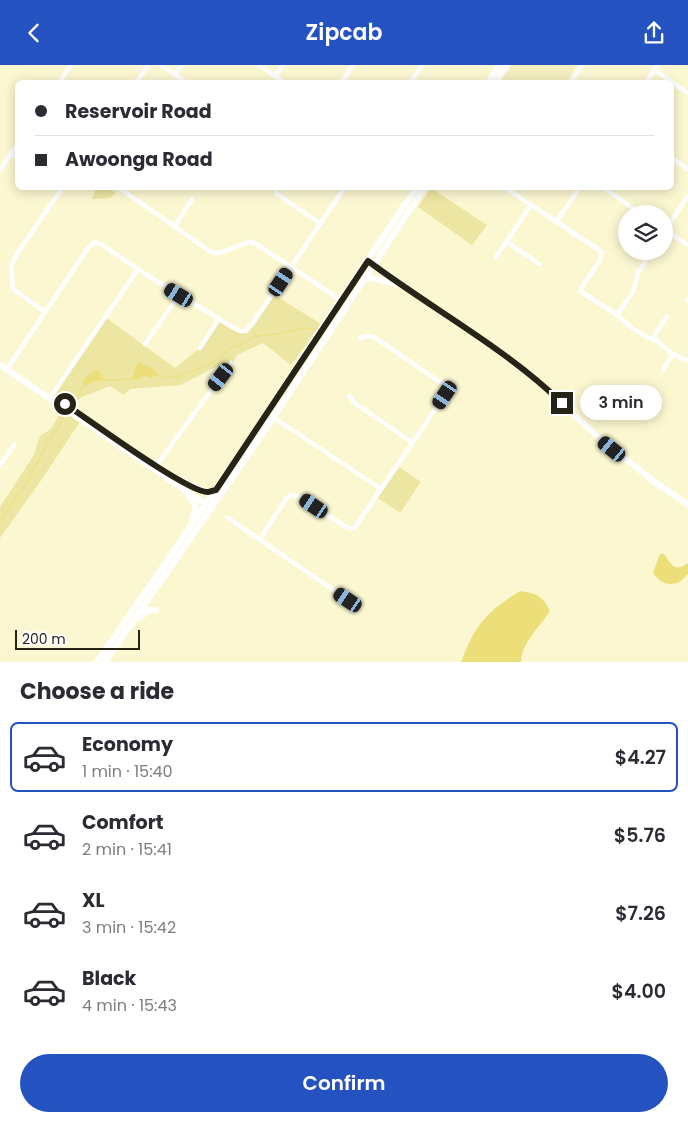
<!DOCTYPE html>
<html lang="en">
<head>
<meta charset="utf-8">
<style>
	:root { --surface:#fff; --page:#f2f2f3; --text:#2b2b33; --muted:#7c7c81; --line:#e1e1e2; --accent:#2452c0 }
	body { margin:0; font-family:Poppins,sans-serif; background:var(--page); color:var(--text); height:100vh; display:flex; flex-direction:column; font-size:19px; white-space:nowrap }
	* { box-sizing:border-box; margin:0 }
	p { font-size:16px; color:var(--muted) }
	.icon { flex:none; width:28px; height:28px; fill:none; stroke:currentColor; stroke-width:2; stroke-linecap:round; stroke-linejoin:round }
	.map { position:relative; height:597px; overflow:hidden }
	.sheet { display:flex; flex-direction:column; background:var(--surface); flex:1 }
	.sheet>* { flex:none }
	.top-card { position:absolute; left:15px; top:15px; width:659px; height:110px; border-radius:8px; box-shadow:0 2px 12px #0003; display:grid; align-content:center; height:110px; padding:0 20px; background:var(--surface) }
	.controls { position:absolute; left:618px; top:140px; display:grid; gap:10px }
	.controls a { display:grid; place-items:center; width:55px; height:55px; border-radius:50%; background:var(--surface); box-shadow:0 2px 12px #0003; font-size:25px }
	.scale { position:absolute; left:15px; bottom:12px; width:125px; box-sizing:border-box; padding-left:5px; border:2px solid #262416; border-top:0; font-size:14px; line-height:18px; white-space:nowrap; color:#262416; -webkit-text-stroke:4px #fff; paint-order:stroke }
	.end { position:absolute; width:22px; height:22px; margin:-11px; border:6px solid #262416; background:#fff; box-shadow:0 0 0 2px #fff }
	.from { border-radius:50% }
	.bubble { position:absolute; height:35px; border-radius:18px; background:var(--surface); box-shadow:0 2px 12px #0003; font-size:16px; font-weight:600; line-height:35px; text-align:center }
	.car { position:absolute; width:15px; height:30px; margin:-15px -8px; border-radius:6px; box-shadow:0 0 4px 1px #0007; background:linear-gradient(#222 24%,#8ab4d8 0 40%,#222 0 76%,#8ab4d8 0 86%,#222 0) }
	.top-card b { display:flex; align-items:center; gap:18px; height:48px; font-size:19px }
	.top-card b+b { border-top:1px solid var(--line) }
	.top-card i { width:12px; height:12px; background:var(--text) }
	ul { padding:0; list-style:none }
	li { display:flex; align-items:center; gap:15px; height:70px; margin:0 10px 8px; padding:0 10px; border:2px solid transparent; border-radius:8px }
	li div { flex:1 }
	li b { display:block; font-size:19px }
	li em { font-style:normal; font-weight:600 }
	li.selected { border-color:var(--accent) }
	li>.icon { width:45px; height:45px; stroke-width:1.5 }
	h2 { padding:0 20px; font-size:22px; line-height:60px }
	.cta { display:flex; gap:10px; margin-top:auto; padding:10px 20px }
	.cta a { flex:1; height:58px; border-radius:30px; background:var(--accent); color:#fff; font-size:20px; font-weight:600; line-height:58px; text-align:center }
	header { display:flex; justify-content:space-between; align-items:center; height:65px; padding:0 20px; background:var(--accent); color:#fff; font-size:22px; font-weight:600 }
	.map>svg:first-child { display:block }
</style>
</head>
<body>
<header><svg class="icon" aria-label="back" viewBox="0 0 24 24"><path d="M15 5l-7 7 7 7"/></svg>Zipcab<svg class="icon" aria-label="share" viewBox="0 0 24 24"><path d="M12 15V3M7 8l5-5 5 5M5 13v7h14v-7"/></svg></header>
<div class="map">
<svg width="688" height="597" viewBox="0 0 688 597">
	<rect width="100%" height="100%" fill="#fbf7d1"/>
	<!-- built -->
	<polygon fill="#f4efc1" points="511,0 577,0 566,17 499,17"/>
	<!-- green -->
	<g fill="#ede5a2">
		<polygon points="96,123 109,123 116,128 110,133 92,134"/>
		<polygon points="431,123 487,160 472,180 418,142"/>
		<polygon points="273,229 321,259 291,300 263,278 237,290 230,304 217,301 181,320 130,324 124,330 110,321 82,332 70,342 52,330 105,252 175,303 200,283 219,254 246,266"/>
		<polygon points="63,343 81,355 40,417 0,473 0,442 34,390 40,371 51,364"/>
		<polygon points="399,402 421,417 400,448 378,433"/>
	</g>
	<!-- water -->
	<g fill="#ecdf7a">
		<path d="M 140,297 L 146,301 L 153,303 L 155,307 L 161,310 L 149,313 L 144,310 L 138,314 L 131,314 C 136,309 133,300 140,297 Z"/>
		<polygon points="96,305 100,306 102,312 105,315 92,317 85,321 83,317 87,311"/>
		<path d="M 660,489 L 664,489 C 672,500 674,508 688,498 L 688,509 C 685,511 682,516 679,517 C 668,522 659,517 653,508 Z"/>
		<path d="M 520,526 C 535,528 543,531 550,546 C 539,563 522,577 521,597 L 461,597 C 475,560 486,547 520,526 Z"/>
	</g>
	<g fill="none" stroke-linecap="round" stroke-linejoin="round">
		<!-- stream -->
		<g stroke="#ecdf7a" stroke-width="1">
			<polyline points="161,310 166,312 177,312 204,302 215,296 232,282 240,280 255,271 278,269 304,263 315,264"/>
			<polyline points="105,315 131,314"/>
			<polyline points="69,342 84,320"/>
			<polyline points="0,457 14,435 27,418 46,381 59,361 65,348"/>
		</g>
		<!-- street -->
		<g stroke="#fff" stroke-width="4.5">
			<polyline points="161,0 187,18"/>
			<polyline points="259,0 285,18"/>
			<polyline points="654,5 688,28"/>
			<polyline points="175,9 182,0"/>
			<polyline points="275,11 283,0"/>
			<polyline points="59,18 71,0"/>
			<polyline points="136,18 148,0"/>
			<polyline points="341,18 353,0"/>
			<polyline points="410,18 422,0"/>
			<polyline points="570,18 582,0"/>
			<polyline points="646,18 657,0"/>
			<polyline points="11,89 18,94"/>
			<polyline points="671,93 688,104"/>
			<polyline points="0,105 18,79"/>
			<path d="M 118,122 L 211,187 C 226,191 238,177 253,177 L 341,235"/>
			<polyline points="276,122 277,129 321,159"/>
			<polyline points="504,122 599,185 602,188 600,195 580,225 583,228 616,249 632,263"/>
			<polyline points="603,122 641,149"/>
			<polyline points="557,156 580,122"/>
			<polyline points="175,161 192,134"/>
			<polyline points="664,164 688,180"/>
			<polyline points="664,167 688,131"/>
			<polyline points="507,177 539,199"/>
			<polyline points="496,192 531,140"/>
			<polyline points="687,235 688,236"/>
			<polyline points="45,247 13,224 11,202 16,190 63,122"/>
			<polyline points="616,249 619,247 633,227 638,208 651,186"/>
			<polyline points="636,265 648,273 654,274 673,289 688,296"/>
			<polyline points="654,274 655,269 667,252"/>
			<polyline points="145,279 179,230"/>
			<polyline points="200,283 219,254"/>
			<polyline points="9,301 88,183 95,177 102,180 147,210 234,263 240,266 246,266 253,258 345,122"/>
			<polyline points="663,305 673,289"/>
			<polyline points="52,330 138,204"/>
			<polyline points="349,331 356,339 413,378"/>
			<polyline points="273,352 381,424"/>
			<polyline points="0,400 14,380"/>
			<polyline points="156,401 231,298"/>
			<polyline points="228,453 348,535"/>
			<polyline points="260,474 286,434 291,430 298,431 346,462 352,464 356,461 445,330 447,324 443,319 374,272 369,271 360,273"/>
		</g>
		<!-- secondary -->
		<g stroke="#fff" stroke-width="6">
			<polyline points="488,18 499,0"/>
			<polyline points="495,18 507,0"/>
			<polyline points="371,199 504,290 549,326 599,373 652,415 688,440"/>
			<polyline points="364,213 376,214 397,219"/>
			<polyline points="0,300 201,436 209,440"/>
			<polyline points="167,409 204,426 208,427 216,425"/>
			<polyline points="189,431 196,442 192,455"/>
			<polyline points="140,553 148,545 156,545"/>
			<polyline points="97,597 259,362 317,270 417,122"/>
			<polyline points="105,597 259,374 425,122"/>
		</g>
	</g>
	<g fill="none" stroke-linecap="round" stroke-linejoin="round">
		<!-- route -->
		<path stroke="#262416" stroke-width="6" d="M 65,339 C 88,354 188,428 208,427 C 209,427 215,425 216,425 L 368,196 C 432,244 504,282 562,338"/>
	</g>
</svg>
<div class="controls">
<a><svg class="icon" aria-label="layers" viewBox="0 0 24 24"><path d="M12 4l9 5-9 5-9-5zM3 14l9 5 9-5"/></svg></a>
</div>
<div class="scale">200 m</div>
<i class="end from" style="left:65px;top:339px"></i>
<i class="end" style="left:562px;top:338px"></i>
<div class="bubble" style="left:580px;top:320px;width:82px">3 min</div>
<i class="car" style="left:281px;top:217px;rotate:34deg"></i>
<i class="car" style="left:179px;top:230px;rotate:301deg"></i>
<i class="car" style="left:221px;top:312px;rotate:217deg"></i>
<i class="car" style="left:445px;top:330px;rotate:214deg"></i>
<i class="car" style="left:612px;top:384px;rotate:309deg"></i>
<i class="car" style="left:314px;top:441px;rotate:304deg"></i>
<i class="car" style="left:348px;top:535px;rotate:304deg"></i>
<div class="top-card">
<b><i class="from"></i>Reservoir Road</b>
<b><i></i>Awoonga Road</b>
</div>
</div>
<section class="sheet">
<h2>Choose a ride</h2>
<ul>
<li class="selected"><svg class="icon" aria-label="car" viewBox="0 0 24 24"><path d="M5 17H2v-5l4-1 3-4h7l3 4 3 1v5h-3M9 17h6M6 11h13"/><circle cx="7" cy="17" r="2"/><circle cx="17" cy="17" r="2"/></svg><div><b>Economy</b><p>1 min · 15:40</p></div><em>$4.27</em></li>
<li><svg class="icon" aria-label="car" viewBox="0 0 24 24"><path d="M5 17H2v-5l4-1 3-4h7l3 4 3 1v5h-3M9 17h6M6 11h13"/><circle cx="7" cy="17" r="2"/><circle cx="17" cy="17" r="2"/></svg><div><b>Comfort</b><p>2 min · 15:41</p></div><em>$5.76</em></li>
<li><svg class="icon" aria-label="car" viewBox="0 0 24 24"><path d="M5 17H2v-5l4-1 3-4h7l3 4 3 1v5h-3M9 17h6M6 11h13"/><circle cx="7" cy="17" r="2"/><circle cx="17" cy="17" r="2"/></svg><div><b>XL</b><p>3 min · 15:42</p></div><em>$7.26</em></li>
<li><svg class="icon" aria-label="car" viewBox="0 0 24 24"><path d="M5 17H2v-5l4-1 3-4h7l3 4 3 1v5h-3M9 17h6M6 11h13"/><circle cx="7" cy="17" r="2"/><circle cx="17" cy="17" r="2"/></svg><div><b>Black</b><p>4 min · 15:43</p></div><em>$4.00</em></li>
</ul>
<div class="cta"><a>Confirm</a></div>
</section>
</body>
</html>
